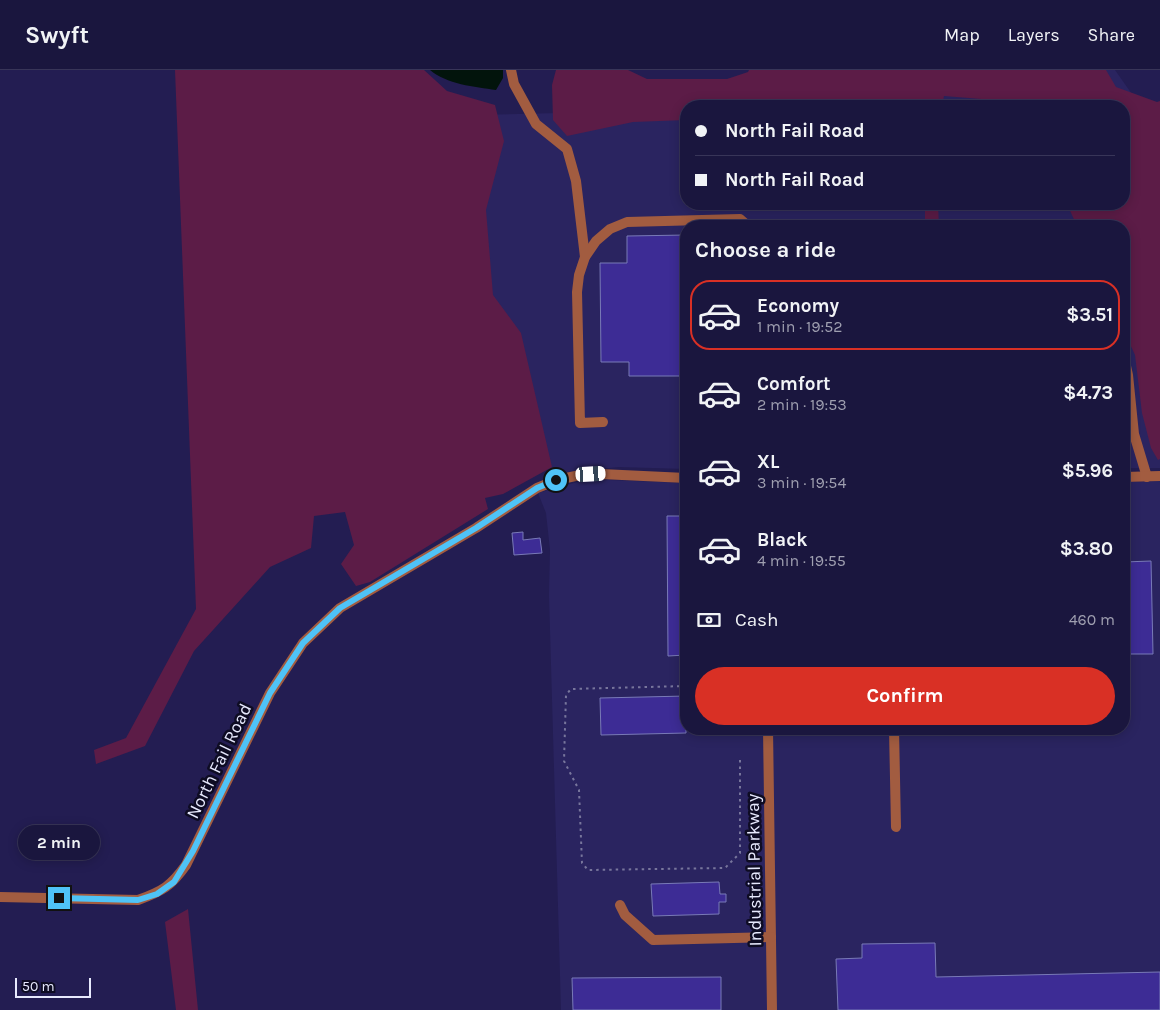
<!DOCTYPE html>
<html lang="en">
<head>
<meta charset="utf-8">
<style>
	:root { --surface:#1a163e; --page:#231f45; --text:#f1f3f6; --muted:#9f9fb0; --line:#383558; --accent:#d93025 }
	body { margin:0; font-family:Karla,sans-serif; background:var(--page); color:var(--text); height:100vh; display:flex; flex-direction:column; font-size:19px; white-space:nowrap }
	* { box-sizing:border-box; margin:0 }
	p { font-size:16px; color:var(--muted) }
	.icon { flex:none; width:28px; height:28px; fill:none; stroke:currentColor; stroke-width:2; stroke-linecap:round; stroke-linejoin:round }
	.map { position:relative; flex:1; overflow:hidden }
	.sheet { position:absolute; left:680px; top:150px; width:450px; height:515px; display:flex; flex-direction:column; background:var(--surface); border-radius:20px; box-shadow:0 2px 12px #0003,0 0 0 1px var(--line) }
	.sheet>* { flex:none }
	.top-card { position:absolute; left:680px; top:30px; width:450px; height:110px; border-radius:20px; box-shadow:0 2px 12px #0003,0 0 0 1px var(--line); display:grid; align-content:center; height:110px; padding:0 15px; background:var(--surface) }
	.scale { position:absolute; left:15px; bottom:12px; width:76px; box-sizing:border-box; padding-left:5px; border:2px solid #e7e9fd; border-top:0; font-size:14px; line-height:18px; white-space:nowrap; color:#e7e9fd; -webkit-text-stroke:4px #0e0c23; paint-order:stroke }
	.end { position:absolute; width:22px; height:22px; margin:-11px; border:6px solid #4fc3f7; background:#111; box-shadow:0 0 0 2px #111 }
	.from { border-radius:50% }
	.bubble { position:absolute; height:35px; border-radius:18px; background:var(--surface); box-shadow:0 2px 12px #0003,0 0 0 1px var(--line); font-size:16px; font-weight:700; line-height:35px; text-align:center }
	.car { position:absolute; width:15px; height:30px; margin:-15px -8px; border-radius:6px; box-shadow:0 0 4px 1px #0007; background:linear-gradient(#fff 24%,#345 0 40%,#fff 0 76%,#345 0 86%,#fff 0) }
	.top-card b { display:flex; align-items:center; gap:18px; height:48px; font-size:19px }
	.top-card b+b { border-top:1px solid var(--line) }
	.top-card i { width:12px; height:12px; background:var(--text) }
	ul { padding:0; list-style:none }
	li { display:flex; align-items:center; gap:15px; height:70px; margin:0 10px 8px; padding:0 5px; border:2px solid transparent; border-radius:20px }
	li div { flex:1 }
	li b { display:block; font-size:19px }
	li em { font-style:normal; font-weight:700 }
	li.active { border-color:var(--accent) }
	li>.icon { width:45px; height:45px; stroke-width:1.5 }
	h2 { padding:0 15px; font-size:22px; line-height:60px }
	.pay { display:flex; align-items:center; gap:12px; height:55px; padding:0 15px; font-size:19px }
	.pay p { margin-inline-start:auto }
	.primary-button { display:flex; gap:10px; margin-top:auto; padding:10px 15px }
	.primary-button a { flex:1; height:58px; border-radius:30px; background:var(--accent); color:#fff; font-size:20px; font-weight:700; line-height:58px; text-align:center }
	header { display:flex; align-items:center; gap:30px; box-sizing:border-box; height:70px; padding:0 25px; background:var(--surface); border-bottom:1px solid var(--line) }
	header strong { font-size:24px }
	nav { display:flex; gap:28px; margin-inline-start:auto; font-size:18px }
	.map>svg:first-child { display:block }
</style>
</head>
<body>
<header>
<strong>Swyft</strong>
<nav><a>Map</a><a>Layers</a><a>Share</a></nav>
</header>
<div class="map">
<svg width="1160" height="940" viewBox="0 0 1160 940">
	<rect width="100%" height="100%" fill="#231d52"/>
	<!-- built -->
	<g fill="#2a2460">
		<polygon points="944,0 1115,0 1160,64 1160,398 1124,398 1124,156 686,156 686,399 619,397 549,404 478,220 473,45 686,40 686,134 1124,134 1124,36 823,36"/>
		<polygon points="608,410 686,413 686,659 1124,659 1124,412 1160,411 1160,940 561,940 549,525 550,480 546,443 538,423 581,411"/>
	</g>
	<!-- green -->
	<g fill="#5c1c47">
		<polygon points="175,0 424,0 447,21 495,35 504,71 486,140 493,225 521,263 552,397 503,424 485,428 488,439 370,512 356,516 341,494 354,475 345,442 314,446 311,478 270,497 194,581 145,676 96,694 94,680 126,668 196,539"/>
		<polygon points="556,0 628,0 647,9 727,9 748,2 749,0 1106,0 1116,17 1157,32 1160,31 1160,389 1158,390 1151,378 1142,343 1135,285 1124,261 1124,156 1077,156 1067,134 1124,134 1124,36 1054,36 1055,35 944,26 942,36 686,36 686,50 633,52 567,66 553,50 552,15"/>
		<polygon points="925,134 938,134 939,156 925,156"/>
		<polygon points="188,839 198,940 176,940 165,852"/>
	</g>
	<!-- water -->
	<path fill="#02140c" d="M 430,0 L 503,0 L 503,8 L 496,20 C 475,17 446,14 430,0 Z"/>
	<!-- building -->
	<g fill="#3d2c95" stroke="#797ab7">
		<polygon points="686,165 686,306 629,306 629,292 601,292 600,193 627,193 627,166"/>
		<polygon points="667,446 686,446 686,585 668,586"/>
		<polygon points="523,462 523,470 540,468 542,483 514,485 512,463"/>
		<polygon points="1151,491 1153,584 1124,584 1124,492"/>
		<polygon points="686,626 686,663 601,665 600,628"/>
		<polygon points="719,812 720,824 726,824 726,832 719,832 719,844 653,846 651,814"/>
		<polygon points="935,873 936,907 1160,902 1160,940 838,940 836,889 862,888 862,874"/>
		<polygon points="721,907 721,940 573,940 572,908"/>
	</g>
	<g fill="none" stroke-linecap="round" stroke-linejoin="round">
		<!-- path -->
		<polyline stroke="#78769c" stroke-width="2" stroke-dasharray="2.5 4" stroke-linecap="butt" points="686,616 571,619 566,625 564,691 579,720 582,793 588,800 725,798 740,783 740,690"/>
		<!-- minor -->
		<g stroke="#a25c40" stroke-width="10">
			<polyline points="511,0 514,14 536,54 567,79 576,111 585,187"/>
			<polyline points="1124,287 1128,305 1134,364 1147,407"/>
			<polyline points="603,352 580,353 577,222 579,205 585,187 596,171 610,159 627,152 740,149 748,156"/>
			<polyline points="684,352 686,352"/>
			<polyline points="1124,407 1160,406"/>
			<polyline points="768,659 772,940"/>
			<polyline points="894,659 896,757"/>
			<path d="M 0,827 L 138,830 C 163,821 171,816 186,795 L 270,623 L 303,573 L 340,538 L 476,458 L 537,418 L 557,410 L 580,405 L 601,404 L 686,408"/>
			<polyline points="620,835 625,845 653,870 771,867"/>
		</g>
	</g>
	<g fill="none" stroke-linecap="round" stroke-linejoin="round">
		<!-- route -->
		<polyline stroke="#4fc3f7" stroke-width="6" points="59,828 138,830 157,824 174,812 193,781 270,623 303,573 340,538 476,458 537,418 556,410"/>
	</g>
	<g text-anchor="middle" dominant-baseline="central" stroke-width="5" stroke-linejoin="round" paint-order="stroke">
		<!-- street labels -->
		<g font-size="18" fill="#e7e9fd" stroke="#0e0c23">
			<text transform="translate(219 691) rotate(-64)">North Fail Road</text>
			<text transform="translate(754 800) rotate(-91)">Industrial Parkway</text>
		</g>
	</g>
</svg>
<div class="scale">50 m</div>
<i class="end from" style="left:556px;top:410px"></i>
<i class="end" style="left:59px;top:828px"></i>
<div class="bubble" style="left:18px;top:755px;width:82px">2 min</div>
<i class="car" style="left:591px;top:404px;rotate:87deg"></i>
<div class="top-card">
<b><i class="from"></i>North Fail Road</b>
<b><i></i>North Fail Road</b>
</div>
<section class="sheet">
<h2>Choose a ride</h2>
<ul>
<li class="active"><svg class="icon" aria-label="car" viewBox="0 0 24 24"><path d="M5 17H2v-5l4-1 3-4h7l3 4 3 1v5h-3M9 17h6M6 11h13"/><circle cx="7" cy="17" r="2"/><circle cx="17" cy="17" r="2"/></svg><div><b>Economy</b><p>1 min · 19:52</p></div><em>$3.51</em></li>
<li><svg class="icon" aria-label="car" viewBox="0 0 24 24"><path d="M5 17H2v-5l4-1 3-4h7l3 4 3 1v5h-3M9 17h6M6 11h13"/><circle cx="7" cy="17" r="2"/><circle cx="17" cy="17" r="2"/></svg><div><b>Comfort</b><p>2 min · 19:53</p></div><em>$4.73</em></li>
<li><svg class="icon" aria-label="car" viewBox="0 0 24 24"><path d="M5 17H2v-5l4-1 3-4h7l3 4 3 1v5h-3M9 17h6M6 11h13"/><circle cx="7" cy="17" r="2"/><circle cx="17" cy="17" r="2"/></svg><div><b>XL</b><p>3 min · 19:54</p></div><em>$5.96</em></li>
<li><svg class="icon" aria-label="car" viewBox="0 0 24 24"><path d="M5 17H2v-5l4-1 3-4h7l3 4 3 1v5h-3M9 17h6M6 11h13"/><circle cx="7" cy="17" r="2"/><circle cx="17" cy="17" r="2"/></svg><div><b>Black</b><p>4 min · 19:55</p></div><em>$3.80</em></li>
</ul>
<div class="pay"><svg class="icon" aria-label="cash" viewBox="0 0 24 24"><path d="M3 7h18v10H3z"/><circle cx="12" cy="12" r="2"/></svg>Cash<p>460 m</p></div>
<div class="primary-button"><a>Confirm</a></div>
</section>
</div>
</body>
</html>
